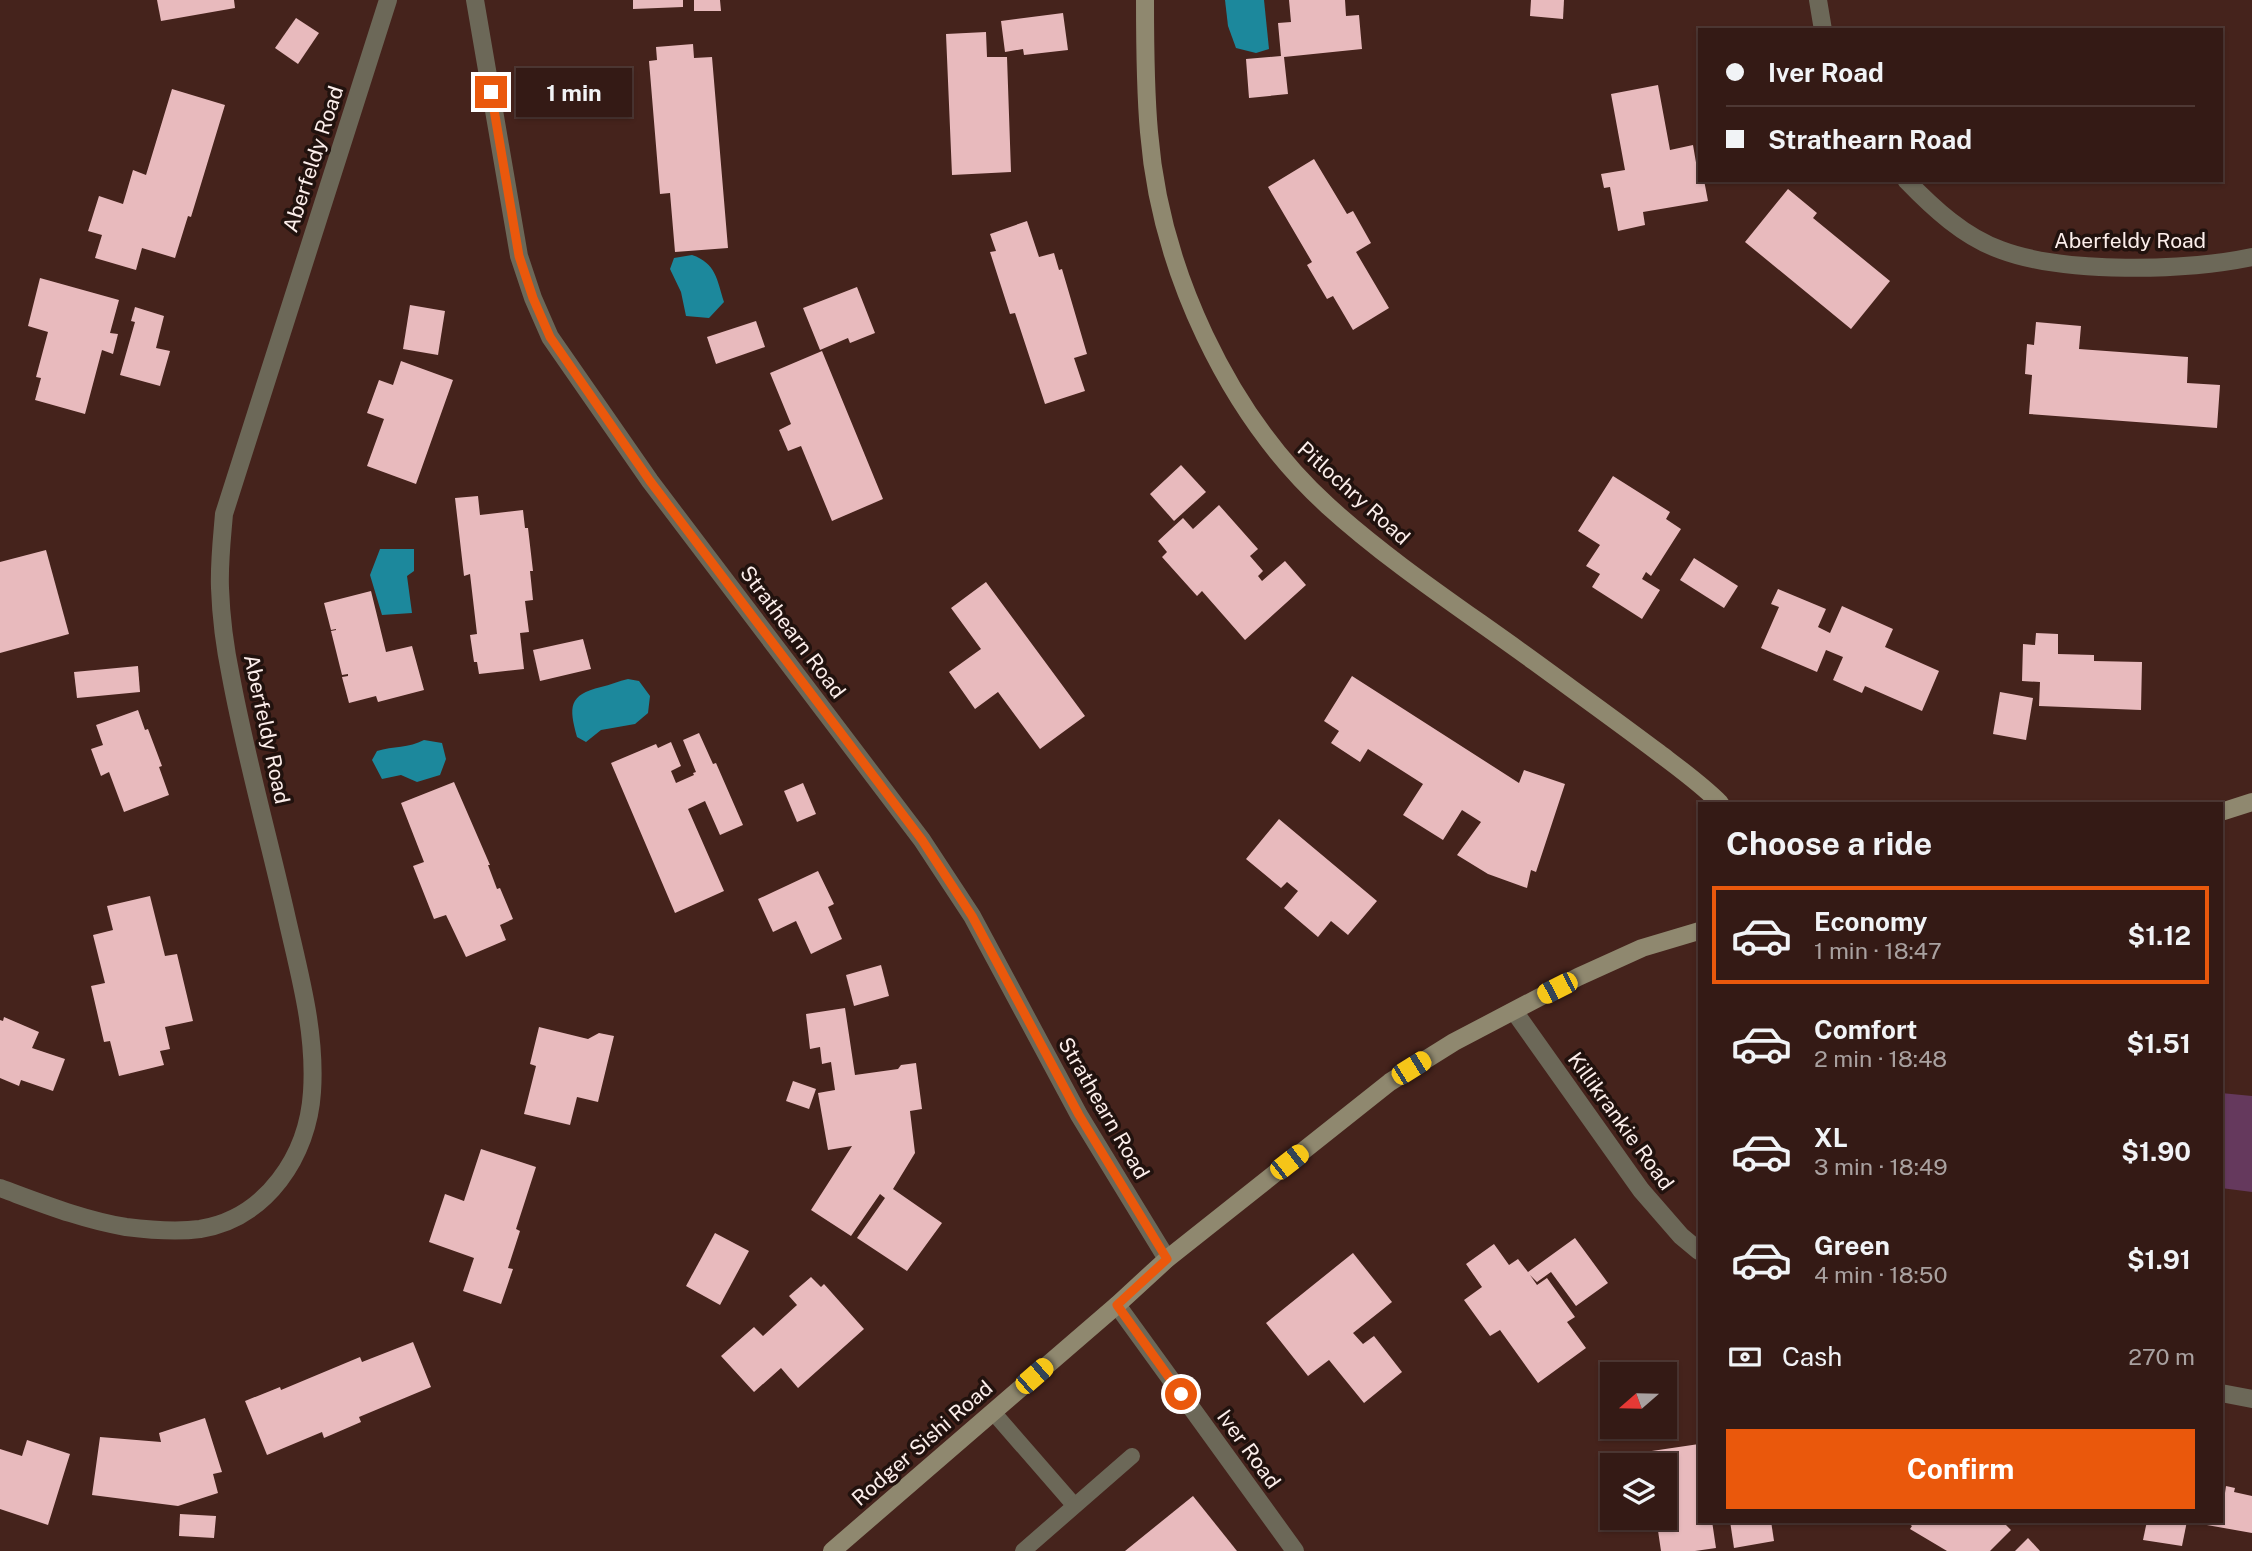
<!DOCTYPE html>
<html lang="en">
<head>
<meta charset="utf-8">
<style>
	:root { --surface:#341a15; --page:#3c231e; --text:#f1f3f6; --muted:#a9a1a0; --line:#4e3834; --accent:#ea580c }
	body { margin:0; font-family:"Public Sans",sans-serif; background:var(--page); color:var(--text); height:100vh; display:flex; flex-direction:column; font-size:26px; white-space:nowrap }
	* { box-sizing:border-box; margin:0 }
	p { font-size:23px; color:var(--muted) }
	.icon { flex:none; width:38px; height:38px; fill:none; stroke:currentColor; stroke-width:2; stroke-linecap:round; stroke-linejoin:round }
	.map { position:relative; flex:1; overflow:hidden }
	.panel { position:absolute; left:1698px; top:802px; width:525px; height:721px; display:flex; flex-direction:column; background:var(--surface); border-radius:0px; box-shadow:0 2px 5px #0004,0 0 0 2px var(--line) }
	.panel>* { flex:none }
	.top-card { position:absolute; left:1698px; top:28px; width:525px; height:154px; border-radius:0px; box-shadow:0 2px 5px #0004,0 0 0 2px var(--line); display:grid; align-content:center; height:154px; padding:0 28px; background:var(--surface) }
	.needle { width:46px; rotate:250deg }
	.fabs { position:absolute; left:1600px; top:1362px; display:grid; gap:14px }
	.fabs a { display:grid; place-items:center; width:77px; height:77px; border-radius:0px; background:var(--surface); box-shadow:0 2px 5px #0004,0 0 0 2px var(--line); font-size:35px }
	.end { position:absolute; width:32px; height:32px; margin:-16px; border:9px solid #ea580c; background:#fff; box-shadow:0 0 0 4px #fff }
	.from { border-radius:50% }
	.bubble { position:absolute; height:49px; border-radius:0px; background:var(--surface); box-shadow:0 2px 5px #0004,0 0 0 2px var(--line); font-size:23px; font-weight:700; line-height:49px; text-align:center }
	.car { position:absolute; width:21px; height:42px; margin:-21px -10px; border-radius:9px; box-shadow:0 0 5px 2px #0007; background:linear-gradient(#f5c518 24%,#345 0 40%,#f5c518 0 76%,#345 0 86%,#f5c518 0) }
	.top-card b { display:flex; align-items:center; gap:24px; height:66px; font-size:26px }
	.top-card b+b { border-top:2px solid var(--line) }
	.top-card i { width:18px; height:18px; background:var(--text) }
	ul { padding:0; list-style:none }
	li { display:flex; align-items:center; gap:21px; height:98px; margin:0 14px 10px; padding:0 14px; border:4px solid transparent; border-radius:0px }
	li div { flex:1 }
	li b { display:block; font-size:26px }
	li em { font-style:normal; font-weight:700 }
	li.active { border-color:var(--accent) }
	li>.icon { width:63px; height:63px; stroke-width:1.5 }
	h2 { padding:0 28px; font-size:32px; line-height:84px }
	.pay { display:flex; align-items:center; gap:18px; height:77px; padding:0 28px; font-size:26px }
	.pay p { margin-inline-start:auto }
	.primary-button { display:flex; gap:14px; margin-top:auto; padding:14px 28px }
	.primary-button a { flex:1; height:80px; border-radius:0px; background:var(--accent); color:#fff; font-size:28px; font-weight:700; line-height:80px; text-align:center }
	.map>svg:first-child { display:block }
</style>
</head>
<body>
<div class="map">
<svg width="2252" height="1551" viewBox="0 0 2252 1551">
	<rect width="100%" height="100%" fill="#45231c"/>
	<!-- green -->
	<polygon fill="#65395d" points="2221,1093 2252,1096 2252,1192 2221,1188"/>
	<!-- water -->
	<g fill="#1c889c">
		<polygon points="1225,0 1264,0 1269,49 1256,53 1236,48 1228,26"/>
		<path d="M 692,255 C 716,263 717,280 724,302 L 709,318 L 686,316 L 681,292 L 670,269 L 674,258 Z"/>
		<polygon points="380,549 414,549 414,571 407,576 412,613 382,615 370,575"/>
		<path d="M 628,679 L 639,681 L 650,696 L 648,713 L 635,724 L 601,730 L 586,742 L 577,737 C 569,707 568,695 601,687 C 610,685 619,681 628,679 Z"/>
		<path d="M 424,740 L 442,743 L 446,759 L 440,775 L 417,782 L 401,775 L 382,779 L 372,760 L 377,751 C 393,746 409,748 424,740 Z"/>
	</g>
	<!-- building -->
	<g fill="#e8babd">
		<polygon points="157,0 234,0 235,8 161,21"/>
		<polygon points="633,0 683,0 683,7 633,9"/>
		<polygon points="694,0 720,0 721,11 694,11"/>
		<polygon points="1289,0 1345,0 1346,16 1359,15 1362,49 1284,57 1288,94 1249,98 1246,59 1281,56 1278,23 1291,22"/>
		<polygon points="1531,0 1564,0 1563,19 1530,16"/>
		<polygon points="1063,13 1068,50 1024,55 1023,49 1005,52 1001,21"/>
		<polygon points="296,18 319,33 298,64 275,48"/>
		<polygon points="986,32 987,57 1007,57 1011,172 952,175 946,34"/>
		<polygon points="693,44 694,58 712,57 728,248 675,252 670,193 660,194 649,61 657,60 656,47"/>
		<polygon points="1658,85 1670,150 1693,145 1699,180 1704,180 1708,201 1643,212 1645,225 1618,231 1610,187 1604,188 1601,174 1625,170 1611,94"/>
		<polygon points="172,89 225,105 191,217 188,216 175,258 142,248 136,270 95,258 102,235 88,231 99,196 123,204 133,170 146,175"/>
		<polygon points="1314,159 1347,214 1353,211 1371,243 1356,252 1389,308 1353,330 1333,296 1327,299 1307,265 1312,262 1268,187"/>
		<polygon points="1788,189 1817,213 1813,218 1890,281 1851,329 1745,242"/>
		<polygon points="1027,221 1039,257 1054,253 1059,270 1062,269 1087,354 1074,358 1085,391 1045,404 1015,313 1010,314 990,252 996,251 990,234"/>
		<polygon points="40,278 119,300 110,333 118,334 113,354 102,350 85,414 35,400 41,378 36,377 48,332 28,326"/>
		<polygon points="857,287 875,333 850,343 848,338 820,350 803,308"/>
		<polygon points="410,305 445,311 438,355 403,349"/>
		<polygon points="135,307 164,316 156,348 170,351 160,386 120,375 135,322 131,321"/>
		<polygon points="756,321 765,347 716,364 707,337"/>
		<polygon points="2036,322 2081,326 2079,349 2188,357 2187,383 2220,385 2217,428 2029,414 2032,375 2025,374 2027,344 2034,345"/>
		<polygon points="822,351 883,499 832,521 801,446 788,451 779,430 791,424 770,373"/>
		<polygon points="401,361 453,380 416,484 367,466 384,419 367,413 379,380 393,385"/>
		<polygon points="1181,465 1206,492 1174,521 1150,494"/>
		<polygon points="1613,476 1670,512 1666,519 1681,529 1651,576 1646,572 1642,579 1660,590 1642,619 1592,587 1600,574 1586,566 1600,545 1578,531"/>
		<polygon points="478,496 480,515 523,510 525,528 528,528 533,571 530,571 533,600 525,601 529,632 520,633 524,669 479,674 477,662 474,662 470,635 477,634 470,574 464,576 455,498"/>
		<polygon points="1219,505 1258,549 1250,556 1263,571 1258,576 1262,581 1285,561 1306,585 1245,640 1202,591 1197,596 1162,557 1167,552 1158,541 1183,518 1193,529"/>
		<polygon points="46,550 69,634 0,653 0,562"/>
		<polygon points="1694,558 1738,586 1724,608 1680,580"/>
		<polygon points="986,582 1085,716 1040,749 998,692 975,709 949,672 981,649 951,608"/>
		<polygon points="1778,589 1826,609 1818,627 1830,633 1842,606 1893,629 1885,647 1939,671 1922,711 1865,686 1862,693 1833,680 1843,657 1826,650 1817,672 1761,648 1779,607 1771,604"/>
		<polygon points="371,591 386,652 412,646 424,690 378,702 376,696 349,703 342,677 348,676 348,674 342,675 331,631 336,630 336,629 331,630 324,603"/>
		<polygon points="2036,633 2058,634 2058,654 2094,655 2094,661 2142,662 2141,710 2039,706 2040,682 2022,681 2023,644 2035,645"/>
		<polygon points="583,639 591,669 540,681 533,650"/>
		<polygon points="138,666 140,692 77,698 74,672"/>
		<polygon points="1352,676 1519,783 1524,770 1565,784 1536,872 1531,870 1527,888 1488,874 1457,855 1481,822 1462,810 1443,840 1403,815 1423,784 1368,749 1360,762 1331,743 1339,731 1324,721"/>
		<polygon points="2000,692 2033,698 2026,740 1993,734"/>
		<polygon points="138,710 145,730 148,729 162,766 159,767 169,795 124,812 109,772 101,776 91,749 103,745 96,725"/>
		<polygon points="699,733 713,764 716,763 743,825 720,835 705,801 688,809 724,891 675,913 611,763 656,744 658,748 671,742 681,766 671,771 676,783 694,775 693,773 696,772 683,740"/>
		<polygon points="454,782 490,865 488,865 497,889 500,888 513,919 500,925 506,940 466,957 446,915 434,919 413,866 424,862 401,803"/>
		<polygon points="803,783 816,814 797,822 784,791"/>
		<polygon points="1279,819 1377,901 1348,935 1331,921 1318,937 1284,908 1298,891 1287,882 1281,888 1246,859"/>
		<polygon points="818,871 834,904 828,907 842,939 811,954 796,921 773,932 758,899"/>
		<polygon points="150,896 165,956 177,954 193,1021 165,1027 170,1049 160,1051 164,1065 119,1076 110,1041 104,1042 91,986 105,983 93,935 113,930 107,906"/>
		<polygon points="881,965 889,996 854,1006 846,975"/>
		<polygon points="845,1008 855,1075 898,1069 901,1065 916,1063 922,1109 910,1111 915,1153 893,1189 942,1223 907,1271 857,1238 885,1198 880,1194 851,1236 811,1210 852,1146 828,1150 818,1093 835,1090 831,1062 822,1064 820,1047 810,1049 806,1014"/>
		<polygon points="4,1017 39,1032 32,1048 65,1059 53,1091 21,1080 19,1086 0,1078 0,1020 3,1021"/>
		<polygon points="539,1027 588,1039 599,1033 614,1036 598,1102 577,1097 570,1125 524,1114 536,1066 530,1064"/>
		<polygon points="793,1081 816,1089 809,1109 786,1101"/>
		<polygon points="481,1149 536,1167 516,1229 520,1231 508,1268 513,1269 501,1304 463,1291 474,1258 429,1242 445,1194 464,1201"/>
		<polygon points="715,1233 749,1251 720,1305 686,1286"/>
		<polygon points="1575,1238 1608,1283 1576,1306 1551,1272 1537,1282 1530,1275 1537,1285 1547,1278 1575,1317 1567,1322 1586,1348 1538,1383 1500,1330 1490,1336 1464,1300 1482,1287 1466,1264 1494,1244 1509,1265 1518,1259 1528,1272"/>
		<polygon points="1353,1253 1392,1302 1353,1333 1363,1344 1374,1336 1402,1372 1364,1403 1329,1360 1308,1376 1266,1323"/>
		<polygon points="811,1277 821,1287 824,1284 864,1329 798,1388 781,1368 754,1392 721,1356 754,1327 763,1336 797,1305 789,1296"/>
		<polygon points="413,1342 431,1387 359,1417 361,1422 324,1438 322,1432 267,1455 245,1401 280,1387 281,1390 360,1357 362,1362"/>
		<polygon points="205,1418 222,1472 213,1474 218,1493 178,1506 92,1495 100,1437 161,1442 159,1433"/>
		<polygon points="27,1440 70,1454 48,1525 0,1509 0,1449 22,1456"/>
		<polygon points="1699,1444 1699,1521 1712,1521 1716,1548 1695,1551 1661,1551 1656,1517 1664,1517 1664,1465 1647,1465 1645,1452"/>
		<polygon points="2226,1486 2235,1488 2234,1492 2252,1496 2252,1533 2190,1522 2221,1521 2221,1493 2225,1493"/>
		<polygon points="1193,1496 1237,1551 1125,1551"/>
		<polygon points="180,1514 216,1516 214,1538 179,1536"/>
		<polygon points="1730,1521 1771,1521 1774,1541 1734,1548"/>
		<polygon points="1905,1521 2002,1521 2011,1530 1990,1551 1947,1551 1910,1529 1912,1526"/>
		<polygon points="2147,1521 2187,1521 2182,1546 2143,1540"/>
		<polygon points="2028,1538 2040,1551 2015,1551"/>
	</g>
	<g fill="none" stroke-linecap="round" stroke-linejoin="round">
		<!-- lane -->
		<g stroke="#6c6858" stroke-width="16">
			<polyline points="993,1412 1074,1505"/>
			<polyline points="1023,1551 1132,1456"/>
		</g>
		<!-- street -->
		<g stroke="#6c6858" stroke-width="18">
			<polyline points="475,0 519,256 533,298 550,337 650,481 922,840 972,916 1079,1115 1167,1259"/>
			<polyline points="1818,0 1823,30"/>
			<path d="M 1906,180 C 1933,208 1964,237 2001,250 C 2065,274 2185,271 2252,257"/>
			<polyline points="1514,1011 1641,1190 1681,1236 1699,1251"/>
			<path d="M 0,1188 C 41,1203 83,1220 126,1227 C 150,1230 177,1232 200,1229 C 267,1218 308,1155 312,1092 C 316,1033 300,976 287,919 C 269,839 246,758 231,677 C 225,648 221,617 220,588 C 219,563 222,538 224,514 L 388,0"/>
			<polyline points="1117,1305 1295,1551"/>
			<polyline points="2221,1393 2252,1399"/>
		</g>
		<!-- secondary -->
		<g stroke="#8f886f" stroke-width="18">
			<path d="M 1145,0 C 1145,44 1145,88 1149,132 C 1160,268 1227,414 1328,506 C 1392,564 1465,611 1535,662 C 1576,692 1618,722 1659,753 C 1680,769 1701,784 1720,803"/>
			<polyline points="2221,812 2252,802"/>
			<polyline points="832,1551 1117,1305 1167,1259 1390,1082 1454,1042 1578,977 1642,948 1699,931"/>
		</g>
	</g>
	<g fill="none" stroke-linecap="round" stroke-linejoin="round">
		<!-- route -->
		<polyline stroke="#ea580c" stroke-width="9" points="491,92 519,256 533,298 550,337 650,481 922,840 972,916 1079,1115 1167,1259 1117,1305 1181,1394"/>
	</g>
	<g text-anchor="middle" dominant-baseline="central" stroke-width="7" stroke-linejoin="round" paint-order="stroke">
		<!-- street labels -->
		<g font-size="21" fill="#fceeeb" stroke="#21120e">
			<text transform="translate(313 159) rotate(-72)">Aberfeldy Road</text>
			<text x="2130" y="240">Aberfeldy Road</text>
			<text transform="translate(1354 493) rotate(42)">Pitlochry Road</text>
			<text transform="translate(793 632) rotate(53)">Strathearn Road</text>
			<text transform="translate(267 729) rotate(78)">Aberfeldy Road</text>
			<text transform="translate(1104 1108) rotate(60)">Strathearn Road</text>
			<text transform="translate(1621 1121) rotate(54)">Killikrankie Road</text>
			<text transform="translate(922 1443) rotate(-41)">Rodger Sishi Road</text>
			<text transform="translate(1249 1449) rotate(54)">Iver Road</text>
		</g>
	</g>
</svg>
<div class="fabs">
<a><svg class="needle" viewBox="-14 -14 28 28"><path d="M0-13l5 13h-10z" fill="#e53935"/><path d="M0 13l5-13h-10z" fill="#a9a1a0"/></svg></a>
<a><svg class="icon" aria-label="layers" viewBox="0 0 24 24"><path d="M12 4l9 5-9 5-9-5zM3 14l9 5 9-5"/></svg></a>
</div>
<i class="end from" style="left:1181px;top:1394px"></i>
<i class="end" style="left:491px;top:92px"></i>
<div class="bubble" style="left:516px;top:68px;width:116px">1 min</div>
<i class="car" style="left:1557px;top:988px;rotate:243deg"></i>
<i class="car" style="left:1411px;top:1068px;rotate:58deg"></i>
<i class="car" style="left:1289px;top:1162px;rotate:52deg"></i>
<i class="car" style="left:1034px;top:1376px;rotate:49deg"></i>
<div class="top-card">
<b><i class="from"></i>Iver Road</b>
<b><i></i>Strathearn Road</b>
</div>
<section class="panel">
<h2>Choose a ride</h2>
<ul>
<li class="active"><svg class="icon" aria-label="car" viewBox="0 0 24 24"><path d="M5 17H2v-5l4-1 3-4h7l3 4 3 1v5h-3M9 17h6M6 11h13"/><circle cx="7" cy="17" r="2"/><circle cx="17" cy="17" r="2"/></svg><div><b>Economy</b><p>1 min · 18:47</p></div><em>$1.12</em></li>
<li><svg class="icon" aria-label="car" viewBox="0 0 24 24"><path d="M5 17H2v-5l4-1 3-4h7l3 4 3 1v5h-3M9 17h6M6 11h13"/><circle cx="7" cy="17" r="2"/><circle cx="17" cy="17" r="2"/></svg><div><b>Comfort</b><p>2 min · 18:48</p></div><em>$1.51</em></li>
<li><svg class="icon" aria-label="car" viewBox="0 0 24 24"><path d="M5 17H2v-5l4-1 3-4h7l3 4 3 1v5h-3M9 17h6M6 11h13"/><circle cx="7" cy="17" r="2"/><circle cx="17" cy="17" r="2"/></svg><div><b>XL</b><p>3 min · 18:49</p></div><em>$1.90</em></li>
<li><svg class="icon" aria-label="car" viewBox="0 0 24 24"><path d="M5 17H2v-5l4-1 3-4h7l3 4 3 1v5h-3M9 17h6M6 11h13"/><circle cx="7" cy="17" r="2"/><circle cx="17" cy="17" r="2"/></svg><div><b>Green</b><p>4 min · 18:50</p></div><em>$1.91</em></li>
</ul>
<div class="pay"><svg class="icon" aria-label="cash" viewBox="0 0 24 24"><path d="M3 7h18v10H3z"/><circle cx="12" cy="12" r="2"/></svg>Cash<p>270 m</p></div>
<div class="primary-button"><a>Confirm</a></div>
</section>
</div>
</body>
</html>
